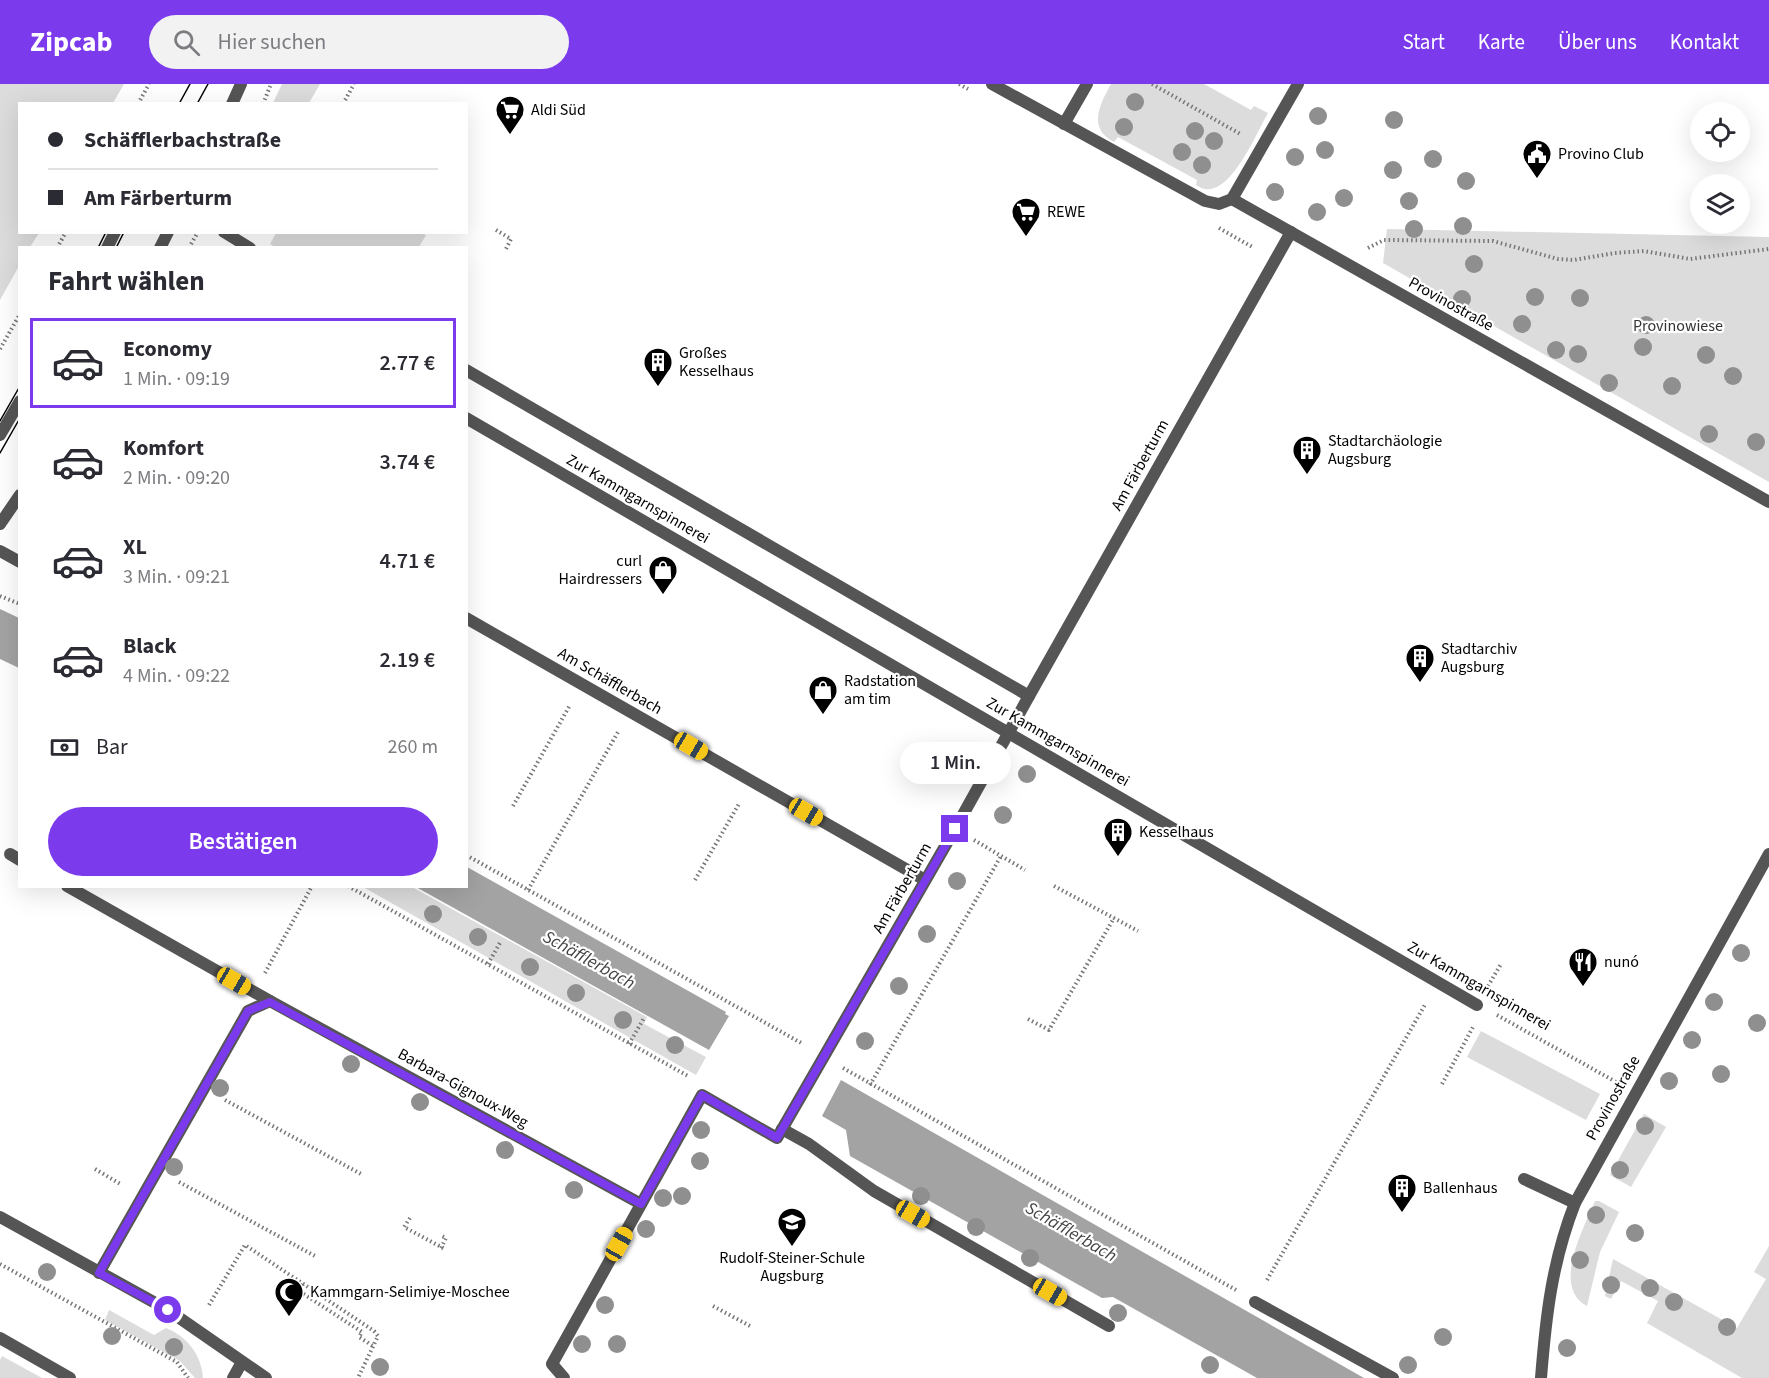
<!DOCTYPE html>
<html lang="de">
<head>
<meta charset="utf-8">
<style>
	:root { --surface:#fff; --page:#f2f2f3; --text:#2b2b33; --muted:#7c7c81; --line:#e1e1e2; --accent:#7c3aed }
	body { margin:0; font-family:"Source Sans 3",sans-serif; background:var(--page); color:var(--text); height:100vh; display:flex; flex-direction:column; font-size:22px; white-space:nowrap }
	* { box-sizing:border-box; margin:0 }
	p { font-size:20px; color:var(--muted) }
	.icon { flex:none; width:33px; height:33px; fill:none; stroke:currentColor; stroke-width:2; stroke-linecap:round; stroke-linejoin:round }
	.map { position:relative; flex:1; overflow:hidden }
	.sheet { position:absolute; left:18px; top:162px; width:450px; height:642px; display:flex; flex-direction:column; background:var(--surface); border-radius:0px; box-shadow:0 6px 24px #0002 }
	.sheet>* { flex:none }
	.banner { position:absolute; left:18px; top:18px; width:450px; height:132px; border-radius:0px; box-shadow:0 6px 24px #0002; display:grid; align-content:center; height:132px; padding:0 30px; background:var(--surface) }
	.controls { position:absolute; left:1690px; top:18px; display:grid; gap:12px }
	.controls a { display:grid; place-items:center; width:60px; height:60px; border-radius:50%; background:var(--surface); box-shadow:0 6px 24px #0002; font-size:30px }
	.end { position:absolute; width:27px; height:27px; margin:-14px; border:8px solid #7c3aed; background:#fff; box-shadow:0 0 0 3px #fff }
	.from { border-radius:50% }
	.bubble { position:absolute; height:42px; border-radius:21px; background:var(--surface); box-shadow:0 6px 24px #0002; font-size:20px; font-weight:600; line-height:42px; text-align:center }
	.car { position:absolute; width:18px; height:36px; margin:-18px -9px; border-radius:8px; box-shadow:0 0 4px 2px #0007; background:linear-gradient(#f5c518 24%,#345 0 40%,#f5c518 0 76%,#345 0 86%,#f5c518 0) }
	.banner b { display:flex; align-items:center; gap:21px; height:57px; font-size:22px }
	.banner b+b { border-top:2px solid var(--line) }
	.banner i { width:15px; height:15px; background:var(--text) }
	ul { padding:0; list-style:none }
	li { display:flex; align-items:center; gap:18px; height:90px; margin:0 12px 9px; padding:0 18px; border:3px solid transparent; border-radius:0px }
	li div { flex:1 }
	li b { display:block; font-size:22px }
	li em { font-style:normal; font-weight:600 }
	li.current { border-color:var(--accent) }
	li>.icon { width:54px; height:54px; stroke-width:1.5 }
	h2 { padding:0 30px; font-size:27px; line-height:72px }
	.pay { display:flex; align-items:center; gap:15px; height:66px; padding:0 30px; font-size:22px }
	.pay p { margin-inline-start:auto }
	.primary-button { display:flex; gap:12px; margin-top:auto; padding:12px 30px }
	.primary-button a { flex:1; height:69px; border-radius:36px; background:var(--accent); color:#fff; font-size:24px; font-weight:600; line-height:69px; text-align:center }
	header { display:flex; align-items:center; gap:36px; box-sizing:border-box; height:84px; padding:0 30px; background:var(--accent); color:#fff }
	header strong { font-size:28px }
	nav { display:flex; gap:33px; margin-inline-start:auto; font-size:21px }
	.search { width:420px; height:54px; background:var(--page); display:flex; align-items:center; gap:15px; box-sizing:border-box; padding:0 21px; border-radius:33px; color:var(--muted); font-size:22px }
	.map>svg:first-child { display:block }
</style>
</head>
<body>
<header>
<strong>Zipcab</strong>
<div class="search"><svg class="icon" aria-label="search" viewBox="0 0 24 24"><circle cx="10" cy="10" r="6"/><path d="M15 15l6 6"/></svg>Hier suchen</div>
<nav><a>Start</a><a>Karte</a><a>Über uns</a><a>Kontakt</a></nav>
</header>
<div class="map">
<svg width="1769" height="1294" viewBox="0 0 1769 1294">
	<rect width="100%" height="100%" fill="#fff"/>
	<!-- green -->
	<g fill="#dcdcdc">
		<polygon points="0,0 124,0 113,19 20,20 20,148 39,149 30,163 20,164 19,182 0,216"/>
		<polygon points="282,0 320,0 309,19 273,19"/>
		<path d="M 1111,0 L 1204,0 L 1251,26 L 1254,22 L 1268,29 C 1255,51 1227,123 1196,101 L 1197,96 L 1118,53 L 1114,58 C 1087,44 1100,20 1111,0 Z"/>
		<polygon points="1387,145 1769,153 1769,398 1383,179"/>
		<polygon points="421,149 426,151 419,163 277,164 270,160 276,149"/>
		<polygon points="363,803 412,803 647,933 644,940 706,973 696,991"/>
		<polygon points="1481,947 1600,1010 1586,1036 1467,973"/>
		<polygon points="1644,1030 1666,1043 1631,1103 1610,1091"/>
		<path d="M 1595,1117 L 1599,1117 L 1619,1128 L 1600,1168 L 1587,1222 C 1551,1203 1584,1144 1595,1117 Z"/>
		<polygon points="1769,1162 1769,1294 1742,1294 1647,1239 1658,1217 1621,1197 1611,1215 1605,1212 1613,1175 1737,1244 1766,1195 1754,1188"/>
		<path d="M 109,1226 L 154,1251 L 166,1244 C 187,1252 202,1272 203,1294 L 195,1294 L 180,1277 L 105,1236 Z"/>
		<polygon points="2,1272 42,1294 0,1294 0,1276"/>
	</g>
	<!-- water -->
	<g fill="#a3a3a3">
		<polygon points="0,525 19,534 19,584 0,575"/>
		<polygon points="467,783 726,928 725,930 729,932 709,966 416,803 466,802"/>
		<polygon points="841,996 1364,1294 1257,1294 1113,1213 1102,1214 850,1072 846,1046 822,1032"/>
	</g>
	<g fill="none" stroke-linecap="round" stroke-linejoin="round">
		<!-- path -->
		<g stroke="#777" stroke-width="4" stroke-dasharray="1.5 3" stroke-linecap="butt">
			<polyline points="959,0 968,5"/>
			<polyline points="1152,0 1242,51"/>
			<polyline points="138,20 149,0"/>
			<polyline points="263,20 271,0"/>
			<polyline points="343,20 354,0"/>
			<polyline points="1219,144 1254,164"/>
			<polyline points="496,146 511,155 506,165"/>
			<polyline points="191,160 198,148"/>
			<polyline points="57,164 66,148"/>
			<polyline points="1368,164 1384,156 1493,157 1558,175 1574,176 1615,169 1644,167 1690,175 1769,165"/>
			<polyline points="0,265 20,230"/>
			<polyline points="0,512 20,520"/>
			<polyline points="513,722 570,621"/>
			<polyline points="974,756 1025,786"/>
			<polyline points="466,771 803,960"/>
			<polyline points="695,796 740,718"/>
			<polyline points="348,802 688,992"/>
			<polyline points="1054,802 1138,847"/>
			<polyline points="528,806 618,648"/>
			<polyline points="488,880 501,857"/>
			<polyline points="265,889 312,802"/>
			<polyline points="1488,902 1501,880"/>
			<polyline points="1497,931 1616,998"/>
			<polyline points="1028,935 1049,946 1114,834"/>
			<polyline points="629,960 644,934"/>
			<polyline points="843,984 1236,1206"/>
			<polyline points="1442,1000 1473,943"/>
			<polyline points="870,1001 1001,772"/>
			<polyline points="225,1016 361,1090"/>
			<polyline points="95,1085 122,1101"/>
			<polyline points="179,1098 315,1172"/>
			<polyline points="410,1134 404,1143 445,1165"/>
			<polyline points="441,1164 446,1154 442,1152"/>
			<polyline points="0,1180 177,1278 188,1294"/>
			<polyline points="1267,1196 1426,919"/>
			<polyline points="303,1200 299,1207 362,1248 359,1253 373,1262"/>
			<polyline points="209,1221 245,1161 374,1247 378,1252 358,1294"/>
			<polyline points="713,1222 750,1242"/>
		</g>
		<!-- service -->
		<g stroke="#555" stroke-width="12">
			<polyline points="107,164 115,148"/>
			<polyline points="0,351 20,317"/>
			<polyline points="782,1045 809,1060 874,1107 1109,1242"/>
			<polyline points="1524,1095 1575,1119"/>
			<polyline points="0,1254 70,1294"/>
		</g>
		<!-- pedestrian -->
		<g stroke="#555" stroke-width="12">
			<polyline points="466,334 1477,921"/>
			<polyline points="955,745 1029,612"/>
		</g>
		<!-- minor -->
		<g stroke="#555" stroke-width="12">
			<polyline points="992,0 1205,117 1219,120 1232,115"/>
			<polyline points="1298,0 1232,115 1769,418"/>
			<polyline points="1064,40 1087,0"/>
			<polyline points="224,148 250,164"/>
			<polyline points="466,286 1029,612 1291,148"/>
			<polyline points="0,467 20,478"/>
			<polyline points="466,534 925,796"/>
			<polyline points="10,770 20,776"/>
			<polyline points="67,802 270,917"/>
			<polyline points="99,1189 248,927 270,917 641,1120"/>
			<polyline points="1255,1218 1393,1294"/>
			<polyline points="564,1294 552,1280 702,1011 777,1054 955,745"/>
			<path d="M 1541,1294 C 1546,1231 1552,1178 1575,1119 L 1769,770"/>
		</g>
		<!-- tertiary -->
		<g stroke="#555" stroke-width="12">
			<polyline points="232,20 241,0"/>
			<polyline points="160,164 168,148"/>
			<polyline points="0,440 20,411"/>
			<polyline points="0,1133 168,1226 266,1294"/>
			<polyline points="233,1294 242,1278"/>
		</g>
		<!-- tram -->
		<g stroke="#000" stroke-width="1.5">
			<polyline points="179,20 190,0"/>
			<polyline points="197,20 208,0"/>
			<polyline points="98,164 106,148"/>
			<polyline points="116,164 124,148"/>
			<polyline points="0,337 20,302"/>
			<polyline points="0,369 20,334"/>
		</g>
	</g>
	<!-- trees -->
	<g fill="#8f8f8f">
		<circle cx="1135" cy="18" r="9"/>
		<circle cx="1318" cy="32" r="9"/>
		<circle cx="1394" cy="36" r="9"/>
		<circle cx="1124" cy="43" r="9"/>
		<circle cx="1195" cy="47" r="9"/>
		<circle cx="1214" cy="57" r="9"/>
		<circle cx="1325" cy="66" r="9"/>
		<circle cx="1182" cy="68" r="9"/>
		<circle cx="1295" cy="73" r="9"/>
		<circle cx="1433" cy="75" r="9"/>
		<circle cx="1202" cy="81" r="9"/>
		<circle cx="1393" cy="86" r="9"/>
		<circle cx="1466" cy="97" r="9"/>
		<circle cx="1275" cy="108" r="9"/>
		<circle cx="1344" cy="114" r="9"/>
		<circle cx="1409" cy="117" r="9"/>
		<circle cx="1317" cy="128" r="9"/>
		<circle cx="1463" cy="142" r="9"/>
		<circle cx="1414" cy="145" r="9"/>
		<circle cx="1474" cy="180" r="9"/>
		<circle cx="1535" cy="213" r="9"/>
		<circle cx="1580" cy="214" r="9"/>
		<circle cx="1462" cy="215" r="9"/>
		<circle cx="1522" cy="240" r="9"/>
		<circle cx="1646" cy="241" r="9"/>
		<circle cx="1643" cy="263" r="9"/>
		<circle cx="1556" cy="266" r="9"/>
		<circle cx="1578" cy="270" r="9"/>
		<circle cx="1706" cy="271" r="9"/>
		<circle cx="1733" cy="292" r="9"/>
		<circle cx="1609" cy="299" r="9"/>
		<circle cx="1672" cy="302" r="9"/>
		<circle cx="1709" cy="350" r="9"/>
		<circle cx="1756" cy="358" r="9"/>
		<circle cx="1027" cy="690" r="9"/>
		<circle cx="1003" cy="731" r="9"/>
		<circle cx="957" cy="797" r="9"/>
		<circle cx="433" cy="830" r="9"/>
		<circle cx="927" cy="850" r="9"/>
		<circle cx="478" cy="853" r="9"/>
		<circle cx="1741" cy="869" r="9"/>
		<circle cx="530" cy="883" r="9"/>
		<circle cx="899" cy="902" r="9"/>
		<circle cx="576" cy="909" r="9"/>
		<circle cx="1714" cy="918" r="9"/>
		<circle cx="623" cy="936" r="9"/>
		<circle cx="1757" cy="939" r="9"/>
		<circle cx="1692" cy="956" r="9"/>
		<circle cx="865" cy="957" r="9"/>
		<circle cx="675" cy="961" r="9"/>
		<circle cx="351" cy="980" r="9"/>
		<circle cx="1721" cy="990" r="9"/>
		<circle cx="1669" cy="997" r="9"/>
		<circle cx="220" cy="1004" r="9"/>
		<circle cx="420" cy="1018" r="9"/>
		<circle cx="1645" cy="1042" r="9"/>
		<circle cx="701" cy="1046" r="9"/>
		<circle cx="505" cy="1066" r="9"/>
		<circle cx="700" cy="1077" r="9"/>
		<circle cx="174" cy="1083" r="9"/>
		<circle cx="1620" cy="1086" r="9"/>
		<circle cx="574" cy="1106" r="9"/>
		<circle cx="682" cy="1112" r="9"/>
		<circle cx="921" cy="1112" r="9"/>
		<circle cx="663" cy="1114" r="9"/>
		<circle cx="1596" cy="1131" r="9"/>
		<circle cx="976" cy="1143" r="9"/>
		<circle cx="646" cy="1145" r="9"/>
		<circle cx="1635" cy="1149" r="9"/>
		<circle cx="1030" cy="1174" r="9"/>
		<circle cx="1580" cy="1176" r="9"/>
		<circle cx="47" cy="1188" r="9"/>
		<circle cx="1611" cy="1201" r="9"/>
		<circle cx="1650" cy="1204" r="9"/>
		<circle cx="1674" cy="1218" r="9"/>
		<circle cx="605" cy="1221" r="9"/>
		<circle cx="1118" cy="1229" r="9"/>
		<circle cx="1727" cy="1243" r="9"/>
		<circle cx="112" cy="1252" r="9"/>
		<circle cx="1443" cy="1253" r="9"/>
		<circle cx="582" cy="1260" r="9"/>
		<circle cx="617" cy="1260" r="9"/>
		<circle cx="174" cy="1263" r="9"/>
		<circle cx="1567" cy="1264" r="9"/>
		<circle cx="1210" cy="1281" r="9"/>
		<circle cx="1408" cy="1281" r="9"/>
		<circle cx="380" cy="1283" r="9"/>
	</g>
	<g fill="none" stroke-linecap="round" stroke-linejoin="round">
		<!-- route -->
		<polyline stroke="#7c3aed" stroke-width="8" points="168,1226 99,1189 248,927 270,918 641,1120 702,1011 777,1054 955,745"/>
	</g>
	<!-- icons -->
	<defs>
		<g id="supermarket-pin" transform="scale(1.5)"><path d="M0 17L-7.5 6A9.5 9.5 0 1 1 7.5 6Z" fill="#000" stroke="#fff"/><path d="M-6-5.5h2.5l.6 2H6L4.5 2H-2.5L-4.4-4H-6ZM-1.5 3.2a1.3 1.3 0 1 0 .1 0ZM3 3.2a1.3 1.3 0 1 0 .1 0Z" fill="#fff"/></g>
		<g id="civic-pin" transform="scale(1.5)"><path d="M0 17L-7.5 6A9.5 9.5 0 1 1 7.5 6Z" fill="#000" stroke="#fff"/><path d="M-.6-6.5H3V-4.5H.6V-3L4-1V1h2V6H-6V1h2V-1L-.6-3ZM-1.2 2.5V6h2.4V2.5Z" fill="#fff"/></g>
		<g id="building-pin" transform="scale(1.5)"><path d="M0 17L-7.5 6A9.5 9.5 0 1 1 7.5 6Z" fill="#000" stroke="#fff"/><path d="M-4-6H4V6H1V3H-1V6H-4ZM-2.5-4.3h1.7v1.8h-1.7ZM.8-4.3h1.7v1.8H.8ZM-2.5-1h1.7V.8h-1.7ZM.8-1h1.7V.8H.8Z" fill="#fff"/></g>
		<g id="shop-pin" transform="scale(1.5)"><path d="M0 17L-7.5 6A9.5 9.5 0 1 1 7.5 6Z" fill="#000" stroke="#fff"/><path d="M-5-2.5h2.3a2.7 3.5 0 0 1 5.4 0H5L5.5 6h-11ZM-1.5-2.5h3a1.5 2.3 0 0 0-3 0Z" fill="#fff"/></g>
		<g id="restaurant-pin" transform="scale(1.5)"><path d="M0 17L-7.5 6A9.5 9.5 0 1 1 7.5 6Z" fill="#000" stroke="#fff"/><path d="M-5-6h1v4h1v-4h1v4h1v-4h1v5L-1.5 .5V6h-2V.5L-5-1ZM5-6V6H3V1.5H1.5Q1.5-4 5-6Z" fill="#fff"/></g>
		<g id="school-pin" transform="scale(1.5)"><path d="M0 17L-7.5 6A9.5 9.5 0 1 1 7.5 6Z" fill="#000" stroke="#fff"/><path d="M0-5L7-2L0 1L-7-2ZM-4 1L0 2.5L4 1V4Q0 6-4 4Z" fill="#fff"/></g>
		<g id="mosque-pin" transform="scale(1.5)"><path d="M0 17L-7.5 6A9.5 9.5 0 1 1 7.5 6Z" fill="#000" stroke="#fff"/><path d="M3.5-4.9A6 6 0 1 0 3.5 4.9A5 5 0 1 1 3.5-4.9Z" fill="#fff"/></g>
	</defs>
	<g fill-rule="evenodd">
		<use href="#supermarket-pin" x="510" y="26"/>
		<use href="#civic-pin" x="1537" y="70"/>
		<use href="#supermarket-pin" x="1026" y="128"/>
		<use href="#building-pin" x="658" y="278"/>
		<use href="#building-pin" x="1307" y="366"/>
		<use href="#shop-pin" x="663" y="486"/>
		<use href="#building-pin" x="1420" y="574"/>
		<use href="#shop-pin" x="823" y="606"/>
		<use href="#building-pin" x="1118" y="748"/>
		<use href="#restaurant-pin" x="1583" y="878"/>
		<use href="#building-pin" x="1402" y="1104"/>
		<use href="#school-pin" x="792" y="1138"/>
		<use href="#mosque-pin" x="289" y="1208"/>
	</g>
	<g text-anchor="middle" dominant-baseline="central" stroke-width="4.5" stroke-linejoin="round" paint-order="stroke">
		<!-- poi labels -->
		<g font-size="16" fill="#000" stroke="#fff" text-anchor="start">
			<text x="531" y="26">Aldi Süd</text>
			<text x="1558" y="70">Provino Club</text>
			<text x="1047" y="128">REWE</text>
			<text x="679" y="269">Großes<tspan x="679" dy="18">Kesselhaus</tspan></text>
			<text x="1328" y="357">Stadtarchäologie<tspan x="1328" dy="18">Augsburg</tspan></text>
			<text x="642" y="477" text-anchor="end">curl<tspan x="642" dy="18">Hairdressers</tspan></text>
			<text x="1441" y="565">Stadtarchiv<tspan x="1441" dy="18">Augsburg</tspan></text>
			<text x="844" y="597">Radstation<tspan x="844" dy="18">am tim</tspan></text>
			<text x="1139" y="748">Kesselhaus</text>
			<text x="1604" y="878">nunó</text>
			<text x="1423" y="1104">Ballenhaus</text>
			<text x="792" y="1174" text-anchor="middle">Rudolf-Steiner-Schule<tspan x="792" dy="18">Augsburg</tspan></text>
			<text x="310" y="1208">Kammgarn-Selimiye-Moschee</text>
		</g>
		<!-- street labels -->
		<g font-size="16" fill="#000" stroke="#fff">
			<text transform="translate(1451 220) rotate(29)">Provinostraße</text>
			<text transform="translate(1140 381) rotate(-61)">Am Färberturm</text>
			<text transform="translate(638 415) rotate(30)">Zur Kammgarnspinnerei</text>
			<text transform="translate(610 597) rotate(30)">Am Schäfflerbach</text>
			<text transform="translate(1058 658) rotate(30)">Zur Kammgarnspinnerei</text>
			<text transform="translate(902 804) rotate(-60)">Am Färberturm</text>
			<text transform="translate(1479 902) rotate(30)">Zur Kammgarnspinnerei</text>
			<text transform="translate(463 1004) rotate(29)">Barbara-Gignoux-Weg</text>
			<text transform="translate(1613 1014) rotate(-61)">Provinostraße</text>
		</g>
		<!-- park labels -->
		<g font-size="16" fill="#333" stroke="#fff">
			<text x="1678" y="242">Provinowiese</text>
		</g>
		<!-- water labels -->
		<g font-size="18" font-style="italic" fill="#444" stroke="#fff">
			<text transform="translate(589 876) rotate(29)">Schäfflerbach</text>
			<text transform="translate(1071 1148) rotate(30)">Schäfflerbach</text>
		</g>
	</g>
</svg>
<div class="controls">
<a><svg class="icon" aria-label="locate" viewBox="0 0 24 24"><circle cx="12" cy="12" r="6"/><path d="M12 2v4M12 18v4M2 12h4M18 12h4"/></svg></a>
<a><svg class="icon" aria-label="layers" viewBox="0 0 24 24"><path d="M12 4l9 5-9 5-9-5zM3 14l9 5 9-5"/></svg></a>
</div>
<i class="end from" style="left:168px;top:1226px"></i>
<i class="end" style="left:955px;top:745px"></i>
<div class="bubble" style="left:900px;top:658px;width:111px">1 Min.</div>
<i class="car" style="left:691px;top:662px;rotate:120deg"></i>
<i class="car" style="left:806px;top:728px;rotate:120deg"></i>
<i class="car" style="left:234px;top:897px;rotate:120deg"></i>
<i class="car" style="left:913px;top:1130px;rotate:120deg"></i>
<i class="car" style="left:619px;top:1160px;rotate:29deg"></i>
<i class="car" style="left:1050px;top:1208px;rotate:120deg"></i>
<div class="banner">
<b><i class="from"></i>Schäfflerbachstraße</b>
<b><i></i>Am Färberturm</b>
</div>
<section class="sheet">
<h2>Fahrt wählen</h2>
<ul>
<li class="current"><svg class="icon" aria-label="car" viewBox="0 0 24 24"><path d="M5 17H2v-5l4-1 3-4h7l3 4 3 1v5h-3M9 17h6M6 11h13"/><circle cx="7" cy="17" r="2"/><circle cx="17" cy="17" r="2"/></svg><div><b>Economy</b><p>1 Min. · 09:19</p></div><em>2.77 €</em></li>
<li><svg class="icon" aria-label="car" viewBox="0 0 24 24"><path d="M5 17H2v-5l4-1 3-4h7l3 4 3 1v5h-3M9 17h6M6 11h13"/><circle cx="7" cy="17" r="2"/><circle cx="17" cy="17" r="2"/></svg><div><b>Komfort</b><p>2 Min. · 09:20</p></div><em>3.74 €</em></li>
<li><svg class="icon" aria-label="car" viewBox="0 0 24 24"><path d="M5 17H2v-5l4-1 3-4h7l3 4 3 1v5h-3M9 17h6M6 11h13"/><circle cx="7" cy="17" r="2"/><circle cx="17" cy="17" r="2"/></svg><div><b>XL</b><p>3 Min. · 09:21</p></div><em>4.71 €</em></li>
<li><svg class="icon" aria-label="car" viewBox="0 0 24 24"><path d="M5 17H2v-5l4-1 3-4h7l3 4 3 1v5h-3M9 17h6M6 11h13"/><circle cx="7" cy="17" r="2"/><circle cx="17" cy="17" r="2"/></svg><div><b>Black</b><p>4 Min. · 09:22</p></div><em>2.19 €</em></li>
</ul>
<div class="pay"><svg class="icon" aria-label="cash" viewBox="0 0 24 24"><path d="M3 7h18v10H3z"/><circle cx="12" cy="12" r="2"/></svg>Bar<p>260 m</p></div>
<div class="primary-button"><a>Bestätigen</a></div>
</section>
</div>
</body>
</html>
